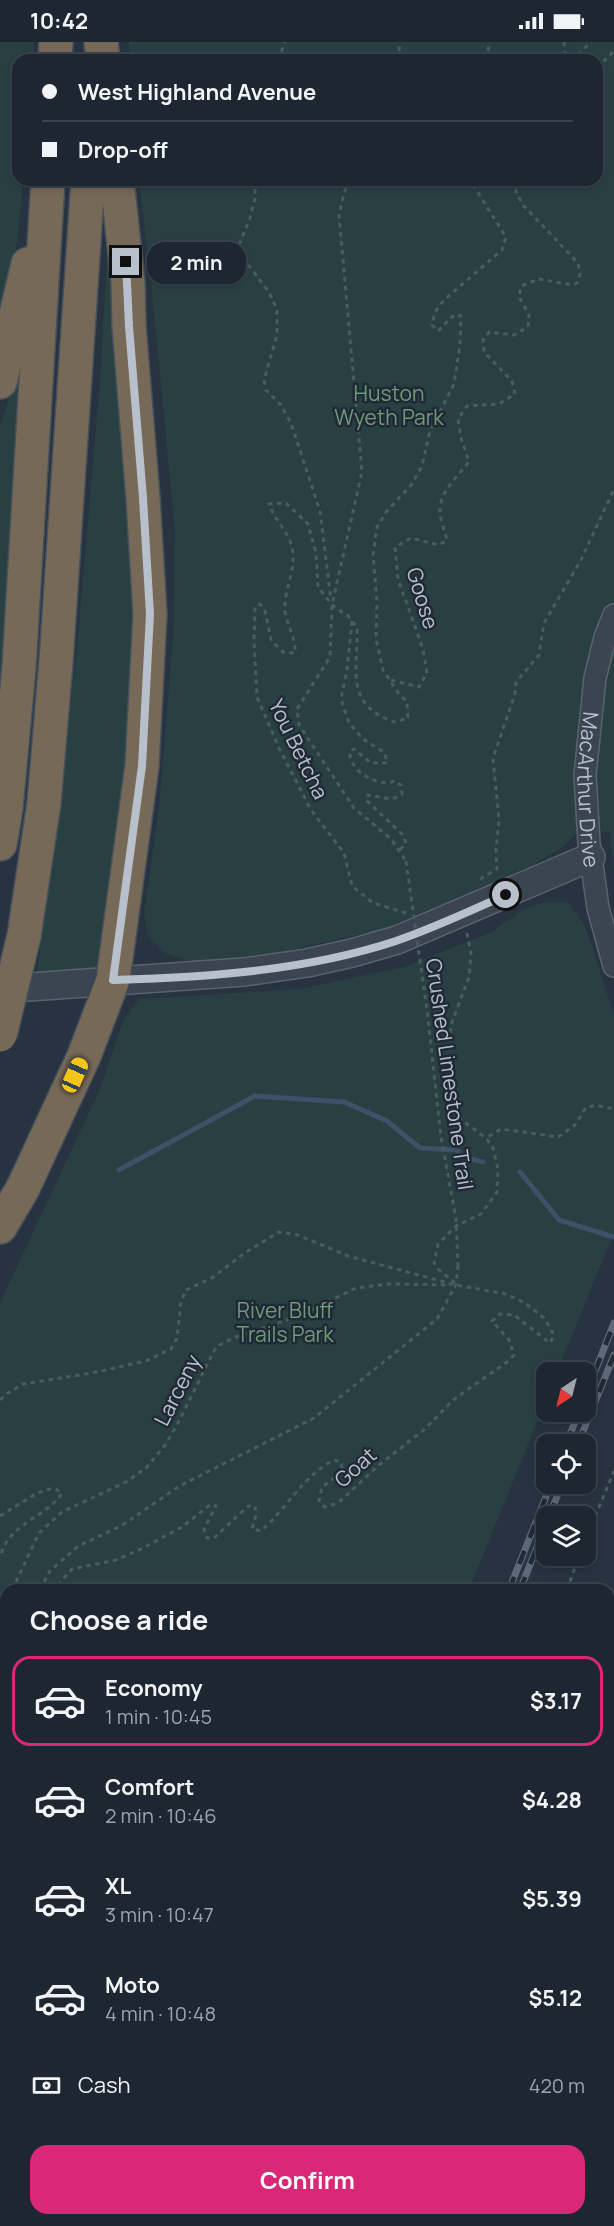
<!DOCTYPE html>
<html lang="en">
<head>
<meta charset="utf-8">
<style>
	:root { --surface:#1d2631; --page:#252e39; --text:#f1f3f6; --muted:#a0a5ab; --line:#3b434d; --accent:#db2777 }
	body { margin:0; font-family:Manrope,sans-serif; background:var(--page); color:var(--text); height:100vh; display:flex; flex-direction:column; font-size:22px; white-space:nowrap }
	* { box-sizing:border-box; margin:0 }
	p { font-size:20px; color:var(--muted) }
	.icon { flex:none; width:33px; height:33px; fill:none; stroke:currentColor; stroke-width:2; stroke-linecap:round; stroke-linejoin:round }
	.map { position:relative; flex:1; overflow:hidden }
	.side { position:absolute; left:0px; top:1542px; width:615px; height:642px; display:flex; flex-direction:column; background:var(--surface); border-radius:18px 18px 0 0; box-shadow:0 3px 9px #0003,0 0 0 2px var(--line) }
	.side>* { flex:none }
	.top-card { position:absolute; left:12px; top:12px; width:591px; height:132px; border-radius:18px; box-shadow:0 3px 9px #0003,0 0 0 2px var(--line); display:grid; align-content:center; height:132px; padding:0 30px; background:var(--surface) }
	.needle { width:39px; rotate:215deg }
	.controls { position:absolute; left:536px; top:1320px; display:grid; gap:12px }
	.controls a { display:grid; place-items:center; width:60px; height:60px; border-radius:12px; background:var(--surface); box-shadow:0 3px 9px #0003,0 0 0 2px var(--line); font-size:30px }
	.end { position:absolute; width:27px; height:27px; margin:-14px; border:8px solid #b8c0cb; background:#111; box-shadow:0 0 0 3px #111 }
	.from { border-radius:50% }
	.bubble { position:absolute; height:42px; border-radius:18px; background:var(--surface); box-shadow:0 3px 9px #0003,0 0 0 2px var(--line); font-size:20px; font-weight:700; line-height:42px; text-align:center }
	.car { position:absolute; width:18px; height:36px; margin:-18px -9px; border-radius:8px; box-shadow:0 0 4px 2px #0007; background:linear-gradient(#f5c518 24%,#345 0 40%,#f5c518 0 76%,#345 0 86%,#f5c518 0) }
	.top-card b { display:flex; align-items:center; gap:21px; height:57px; font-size:22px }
	.top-card b+b { border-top:2px solid var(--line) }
	.top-card i { width:15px; height:15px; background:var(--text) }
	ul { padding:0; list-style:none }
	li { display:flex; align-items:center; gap:18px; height:90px; margin:0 12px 9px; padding:0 18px; border:3px solid transparent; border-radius:18px }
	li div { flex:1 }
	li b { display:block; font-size:22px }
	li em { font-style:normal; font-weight:700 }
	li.on { border-color:var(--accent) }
	li>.icon { width:54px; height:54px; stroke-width:1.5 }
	h2 { padding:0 30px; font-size:27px; line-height:72px }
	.pay { display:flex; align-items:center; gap:15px; height:66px; padding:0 30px; font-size:22px }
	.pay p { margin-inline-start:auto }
	.action { display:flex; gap:12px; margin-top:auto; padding:12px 30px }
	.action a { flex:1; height:69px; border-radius:18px; background:var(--accent); color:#fff; font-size:24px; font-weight:700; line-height:69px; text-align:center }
	.status { display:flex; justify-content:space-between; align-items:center; height:42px; padding:0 30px; background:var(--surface); direction:ltr }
	.status svg { height:16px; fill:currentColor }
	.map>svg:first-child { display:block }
</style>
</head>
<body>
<div class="status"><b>10:42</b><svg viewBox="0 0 49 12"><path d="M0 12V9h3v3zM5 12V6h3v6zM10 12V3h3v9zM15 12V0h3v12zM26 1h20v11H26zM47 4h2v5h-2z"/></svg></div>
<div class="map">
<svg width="614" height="2184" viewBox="0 0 614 2184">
	<rect width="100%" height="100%" fill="#273341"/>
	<!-- green -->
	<g fill="#294042">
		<path d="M 0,0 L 34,0 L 33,18 L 18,18 L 18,138 L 23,138 C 19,189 13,239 0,289 Z"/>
		<polygon points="129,0 614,0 614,829 610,790 578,790 563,805 533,823 384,887 231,921 197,921 167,912 148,894 144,873 159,766 174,583 175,488 152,250 139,138 597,138 597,18 129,18"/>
		<polygon points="111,139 152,508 109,926 37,934 76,616 100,341"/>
		<polygon points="26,300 0,672 0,384"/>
		<polygon points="546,860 568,860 585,884 614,972 614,1191 557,1330 546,1330 546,1358 469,1548 6,1548 6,2178 201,2178 198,2184 0,2184 0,1261 100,1047 124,977 139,957 300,947 404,925 490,891 526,866"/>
	</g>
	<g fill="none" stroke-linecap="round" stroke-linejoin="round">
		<!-- stream -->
		<g stroke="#3d5169" stroke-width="5">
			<polyline points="119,1128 255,1054 344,1060 387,1079 420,1106 456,1108 467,1116 483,1120"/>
			<polyline points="520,1130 559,1178 614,1195"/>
		</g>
		<!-- service casing -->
		<g stroke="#59636e" stroke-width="14">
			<polyline id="service" points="521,2178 530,2184"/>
		</g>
		<!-- minor casing -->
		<g stroke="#59636e" stroke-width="24">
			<g id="minor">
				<path id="s1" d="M 614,573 L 605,595 L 595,636 L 585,733 L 589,801 L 598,866 L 614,924"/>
				<polyline points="609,1902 614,1902"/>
				<polyline points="309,2184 312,2178"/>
			</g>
		</g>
		<!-- tertiary casing -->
		<g stroke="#59636e" stroke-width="30">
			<polyline id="tertiary" points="0,947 244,930 307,921 352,911 397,898 591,815"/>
		</g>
		<!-- motorway casing -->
		<g stroke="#46505b" stroke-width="36">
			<g id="motorway">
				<polyline points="101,0 103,18"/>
				<polyline points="55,18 56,0"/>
				<polyline points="0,340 28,222"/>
				<polyline points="0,802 6,766 19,625 48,138"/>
				<polyline points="24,894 44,761 56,620 88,138"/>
				<polyline points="0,1185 23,1146 84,1014 113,938 142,724 150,572 143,456 129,284 128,240 117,138"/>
			</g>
		</g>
		<!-- path -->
		<g stroke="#475d5f" stroke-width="3" stroke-dasharray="4.5 4.5" stroke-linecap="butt">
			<polyline points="564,0 565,12 574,16 591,0"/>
			<polyline points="278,18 285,0"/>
			<polyline points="398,18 400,0"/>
			<polyline points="487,18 489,0"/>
			<polyline points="597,26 614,9"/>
			<polyline points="255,138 255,156 250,176 239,203 243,216 269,250 277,268 277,293 264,338 266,348 281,363 291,381 320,469 331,558"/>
			<polyline points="350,138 344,151 339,173 362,430 332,563 330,615 297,667 299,683 354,766 392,798 406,819"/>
			<path d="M 352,579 L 347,628 L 341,657 L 349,681 L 363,697 L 385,711 L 387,721 L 371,721 L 354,707 L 350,709 C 348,729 378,746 395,739 L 401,743 L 402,752 C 390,761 381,754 368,753 L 366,758 L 403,793 L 406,801 L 399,809"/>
			<path d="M 391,638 L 419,645 L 427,631 L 423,607 L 398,537 L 395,505 L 411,496 L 439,503 L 447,498 C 445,489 440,478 440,470 C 439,450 458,434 469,420 L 461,396 L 458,377 L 467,364 L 499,362 L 515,352 L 512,339 L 484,310 L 483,298 L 489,290 L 514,293 L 528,285 L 529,272 L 519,255 L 521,244 L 539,237 L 572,243 L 577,241 L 580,232 L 578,221 L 522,162 L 511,138"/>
			<polyline points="480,837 497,827 496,807 499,778 493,716 515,652 516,640 539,613 544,581 581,518 614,447"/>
			<path d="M 406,871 L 373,861 L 352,844 L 344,811 L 311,768 L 279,706 L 257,655 L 254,600 L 255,566 L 260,562 L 265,569 L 271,598 L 283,610 L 295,611 C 296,595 287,584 285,569 C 283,547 300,523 290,499 C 285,486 274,477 269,462 L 286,461 L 308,482 L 316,511 L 318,545 L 332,563 L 348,574 L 357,585 C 359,612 347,650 373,669 C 379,674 387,677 394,680 L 408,676 L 407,660 L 399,652 L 383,628 L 376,597 L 377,560 L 373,513 L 377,485 L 386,470 L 412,442 L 422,424 L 430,389 L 454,342 L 460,303 L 461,274 L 455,272 L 438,289 L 432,283 L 435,270 L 444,258 L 502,208 L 506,195 L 470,138"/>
			<polyline points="467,891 471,912 469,935 452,980 449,996 452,1043 453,1062 460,1077 486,1096"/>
			<polyline points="455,1241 438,1227 434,1221 438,1202 456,1184 481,1172 497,1150 498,1127 493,1106 486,1096 501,1087 558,1095 575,1083 585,1067 595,1063 614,1067"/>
			<path d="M 0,1358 L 6,1352 L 23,1342 L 92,1331 L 146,1319 L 171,1307 L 177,1296 L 181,1260 L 186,1248 L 212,1236 L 243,1212 L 279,1190 L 298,1193 L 348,1214 L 456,1243 L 506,1252 L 525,1261 L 544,1276 L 554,1293 L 550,1301 L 514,1273 L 500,1272 L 492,1279 L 509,1298 L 514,1313 L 507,1320 L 453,1358 L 425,1387 L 379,1423 L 338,1461 L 325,1465 L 319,1459 L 322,1445 L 343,1430 L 341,1420 L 334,1418 C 303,1434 287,1466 261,1489 L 252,1487 L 256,1473 L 255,1464 L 248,1464 L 214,1496 L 207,1496 L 204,1487 L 216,1464 L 211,1462 L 182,1485 L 143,1506 L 116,1518 L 72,1527 L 53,1548"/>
			<path d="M 0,1474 L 37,1451 L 54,1446 L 62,1451 C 51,1469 27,1477 12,1493 C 6,1498 3,1507 0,1514"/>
			<polyline points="585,1499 614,1429"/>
			<polyline points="12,1548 39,1491 62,1470 126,1440 146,1426 166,1402 179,1379 216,1305 233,1296 301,1273 356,1246 388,1242 451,1243"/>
			<polyline points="40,1548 50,1529 78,1504 121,1484 178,1445 314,1376 437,1277 456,1243 458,1224"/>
			<polyline points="567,1548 579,1514"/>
			<polyline points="0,1574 6,1560"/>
			<polyline points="0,1628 6,1615"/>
			<polyline points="0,1648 6,1636"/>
		</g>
		<!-- service -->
		<use href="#service" stroke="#3b4551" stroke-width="10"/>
		<!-- minor -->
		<use href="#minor" stroke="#3b4551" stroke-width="21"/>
		<!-- tertiary -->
		<use href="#tertiary" stroke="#3b4551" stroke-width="27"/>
		<!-- motorway -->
		<use href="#motorway" stroke="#776958" stroke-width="33"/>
		<!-- rail casing -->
		<g stroke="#5d6978" stroke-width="7">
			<g id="rail">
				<polyline points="585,1355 614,1281"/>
				<polyline points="566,1402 579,1370"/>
				<polyline points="578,1402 614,1313"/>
				<polyline points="549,1474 562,1442"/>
				<polyline points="509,1548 551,1442"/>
				<polyline points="520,1548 546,1482"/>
				<polyline points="230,2184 233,2178"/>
				<polyline points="243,2184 246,2178"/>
			</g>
		</g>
		<!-- rail -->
		<use href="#rail" stroke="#202a36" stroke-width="4.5" stroke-dasharray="14" stroke-linecap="butt"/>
		<!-- motorway-bridge casing -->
		<g stroke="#46505b" stroke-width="36" stroke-linecap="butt">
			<polyline id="motorway-bridge" points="0,993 24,894"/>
		</g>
		<!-- path-bridge -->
		<polyline stroke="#475d5f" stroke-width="3" stroke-dasharray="4.5 4.5" stroke-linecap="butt" points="406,819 427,968 441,1095 456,1177 458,1224"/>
		<!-- motorway-bridge -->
		<use href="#motorway-bridge" stroke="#776958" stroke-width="33"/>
	</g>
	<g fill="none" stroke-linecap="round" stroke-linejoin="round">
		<!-- route -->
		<path stroke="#b8c0cb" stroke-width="8" d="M 126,220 L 129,284 L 143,456 L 150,572 L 142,724 L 113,938 C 208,935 305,929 396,899 C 434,886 470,869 506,853"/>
	</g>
	<g text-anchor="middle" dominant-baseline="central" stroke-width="5" stroke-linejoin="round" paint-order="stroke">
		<!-- park labels -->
		<g font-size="21" fill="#6f9b78" stroke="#202a36">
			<text x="389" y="351">Huston<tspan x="389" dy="24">Wyeth Park</tspan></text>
			<text x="285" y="1268">River Bluff<tspan x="285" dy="24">Trails Park</tspan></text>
		</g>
		<!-- street labels -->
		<g font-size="21" fill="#b8c0cb" stroke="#202a36">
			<text transform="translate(423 556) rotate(73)">Goose</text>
			<text transform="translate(299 707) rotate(64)">You Betcha</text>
			<text stroke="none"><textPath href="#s1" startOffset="178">MacArthur Drive</textPath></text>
			<text transform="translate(450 1032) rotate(82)">Crushed Limestone Trail</text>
			<text transform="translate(177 1348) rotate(-63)">Larceny</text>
			<text transform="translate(355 1425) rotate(-42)">Goat</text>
		</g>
	</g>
</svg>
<div class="controls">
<a><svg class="needle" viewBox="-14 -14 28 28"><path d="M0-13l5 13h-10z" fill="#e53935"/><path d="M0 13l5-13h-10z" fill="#a0a5ab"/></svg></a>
<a><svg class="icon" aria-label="locate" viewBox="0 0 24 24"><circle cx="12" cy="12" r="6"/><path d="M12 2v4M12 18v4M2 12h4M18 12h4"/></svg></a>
<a><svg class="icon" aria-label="layers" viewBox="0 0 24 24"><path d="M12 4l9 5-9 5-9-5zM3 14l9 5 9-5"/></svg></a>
</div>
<i class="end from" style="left:506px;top:853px"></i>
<i class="end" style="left:126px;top:220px"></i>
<div class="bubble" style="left:147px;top:200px;width:99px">2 min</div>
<i class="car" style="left:75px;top:1033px;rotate:24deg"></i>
<div class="top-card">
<b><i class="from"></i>West Highland Avenue</b>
<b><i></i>Drop-off</b>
</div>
<section class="side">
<h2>Choose a ride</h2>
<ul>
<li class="on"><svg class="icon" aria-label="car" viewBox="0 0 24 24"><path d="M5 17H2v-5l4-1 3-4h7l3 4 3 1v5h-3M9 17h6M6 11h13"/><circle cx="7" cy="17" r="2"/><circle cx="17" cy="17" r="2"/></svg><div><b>Economy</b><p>1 min · 10:45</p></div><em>$3.17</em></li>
<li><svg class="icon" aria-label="car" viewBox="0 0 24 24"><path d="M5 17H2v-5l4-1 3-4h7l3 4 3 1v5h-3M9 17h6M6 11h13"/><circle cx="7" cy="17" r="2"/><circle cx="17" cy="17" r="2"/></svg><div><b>Comfort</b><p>2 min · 10:46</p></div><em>$4.28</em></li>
<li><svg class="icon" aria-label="car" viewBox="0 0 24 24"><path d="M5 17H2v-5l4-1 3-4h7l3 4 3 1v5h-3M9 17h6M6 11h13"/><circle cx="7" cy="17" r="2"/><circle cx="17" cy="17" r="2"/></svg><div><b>XL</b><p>3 min · 10:47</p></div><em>$5.39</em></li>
<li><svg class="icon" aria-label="car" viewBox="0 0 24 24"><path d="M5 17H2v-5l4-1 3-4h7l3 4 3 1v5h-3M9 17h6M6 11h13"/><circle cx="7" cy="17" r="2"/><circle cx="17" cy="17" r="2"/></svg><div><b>Moto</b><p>4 min · 10:48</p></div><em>$5.12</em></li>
</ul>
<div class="pay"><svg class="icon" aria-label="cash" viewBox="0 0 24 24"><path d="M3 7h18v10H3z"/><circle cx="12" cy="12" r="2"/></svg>Cash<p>420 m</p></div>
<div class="action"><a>Confirm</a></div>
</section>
</div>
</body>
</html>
